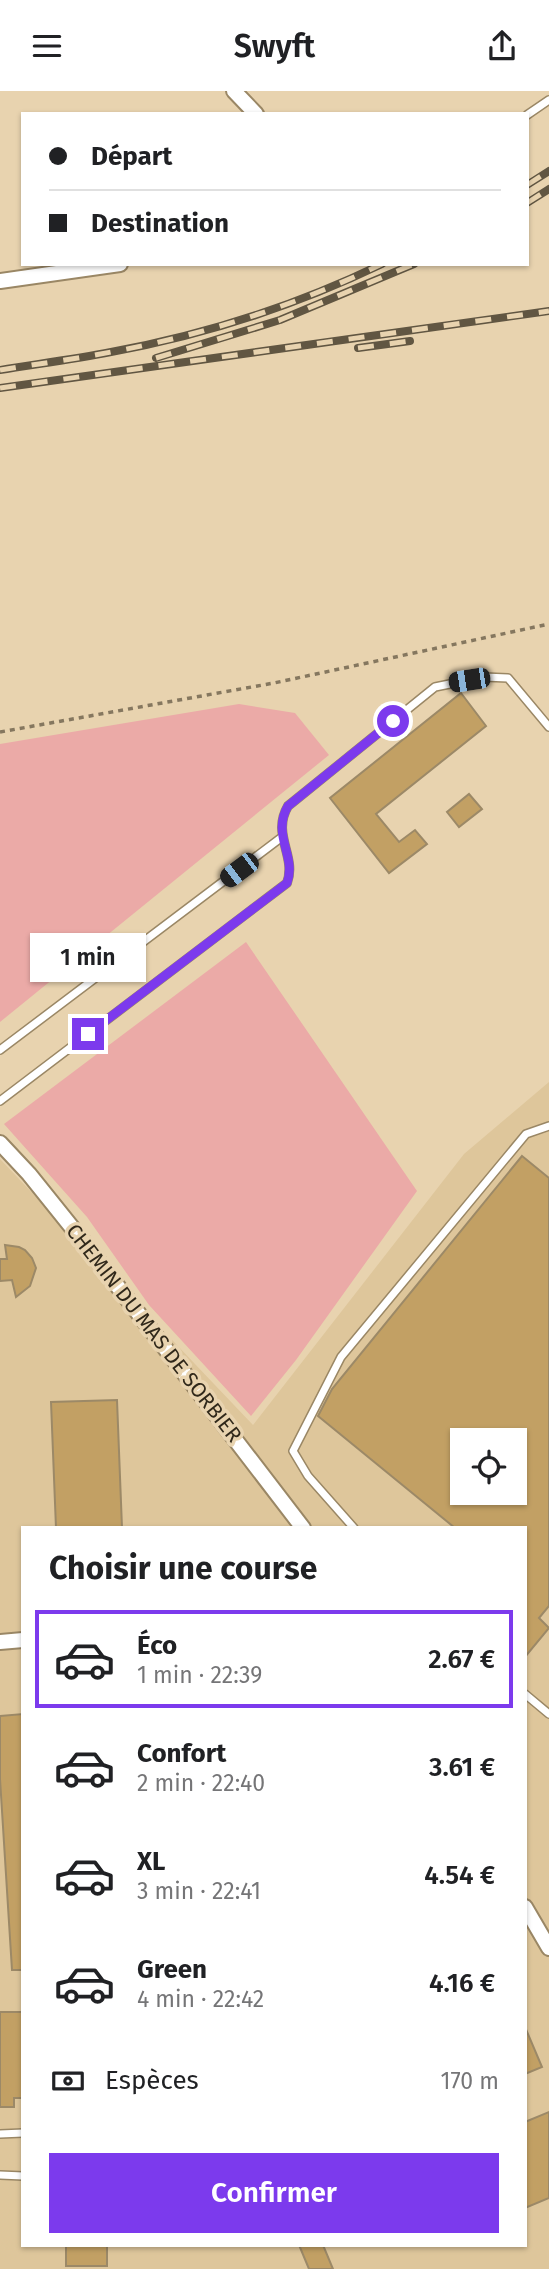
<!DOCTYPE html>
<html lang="fr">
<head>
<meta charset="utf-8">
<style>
	:root { --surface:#fff; --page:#f6f6f6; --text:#202124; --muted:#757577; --line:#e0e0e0; --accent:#7c3aed }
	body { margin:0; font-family:"Fira Sans",sans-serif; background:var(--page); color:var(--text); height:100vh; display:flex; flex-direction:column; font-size:26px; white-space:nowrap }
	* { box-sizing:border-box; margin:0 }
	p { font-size:23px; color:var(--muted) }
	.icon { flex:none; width:38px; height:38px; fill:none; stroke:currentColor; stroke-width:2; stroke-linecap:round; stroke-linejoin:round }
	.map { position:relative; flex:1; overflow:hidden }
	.side { position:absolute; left:21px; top:1435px; width:506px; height:721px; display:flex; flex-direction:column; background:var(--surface); border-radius:0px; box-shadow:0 2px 5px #0004 }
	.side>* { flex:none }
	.banner { position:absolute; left:21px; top:21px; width:508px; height:154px; border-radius:0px; box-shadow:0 2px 5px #0004; display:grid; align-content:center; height:154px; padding:0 28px; background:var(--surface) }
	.tools { position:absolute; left:450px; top:1337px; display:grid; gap:14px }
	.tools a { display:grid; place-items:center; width:77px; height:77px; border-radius:0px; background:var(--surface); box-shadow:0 2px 5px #0004; font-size:35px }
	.end { position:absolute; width:32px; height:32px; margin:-16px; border:9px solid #7c3aed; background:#fff; box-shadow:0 0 0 4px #fff }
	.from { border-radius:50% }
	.bubble { position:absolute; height:49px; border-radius:0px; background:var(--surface); box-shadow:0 2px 5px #0004; font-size:23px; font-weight:600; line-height:49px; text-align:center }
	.car { position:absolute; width:21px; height:42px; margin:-21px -10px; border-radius:9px; box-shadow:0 0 5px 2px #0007; background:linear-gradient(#222 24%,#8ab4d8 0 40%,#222 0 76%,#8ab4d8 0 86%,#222 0) }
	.banner b { display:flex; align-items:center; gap:24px; height:66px; font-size:26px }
	.banner b+b { border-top:2px solid var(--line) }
	.banner i { width:18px; height:18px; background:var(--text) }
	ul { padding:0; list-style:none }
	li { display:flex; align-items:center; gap:21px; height:98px; margin:0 14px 10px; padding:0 14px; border:4px solid transparent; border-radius:0px }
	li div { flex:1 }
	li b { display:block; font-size:26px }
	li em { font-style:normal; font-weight:600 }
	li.selected { border-color:var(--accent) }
	li>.icon { width:63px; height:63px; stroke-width:1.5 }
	h2 { padding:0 28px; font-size:32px; line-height:84px }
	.pay { display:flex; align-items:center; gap:18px; height:77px; padding:0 28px; font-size:26px }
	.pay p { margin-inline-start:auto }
	.action { display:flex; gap:14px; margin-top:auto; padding:14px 28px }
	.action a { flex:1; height:80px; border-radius:0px; background:var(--accent); color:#fff; font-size:28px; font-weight:600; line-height:80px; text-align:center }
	header { display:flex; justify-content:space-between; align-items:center; height:91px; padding:0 28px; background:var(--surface); font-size:32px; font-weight:600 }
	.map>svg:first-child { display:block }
</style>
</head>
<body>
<header><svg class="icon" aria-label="menu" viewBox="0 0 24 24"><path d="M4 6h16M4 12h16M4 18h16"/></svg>Swyft<svg class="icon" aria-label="share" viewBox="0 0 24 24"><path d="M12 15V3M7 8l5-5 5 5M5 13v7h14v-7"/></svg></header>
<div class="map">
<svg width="549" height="2178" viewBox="0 0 549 2178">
	<rect width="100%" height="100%" fill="#e8d3af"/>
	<!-- built -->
	<path fill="#dec69b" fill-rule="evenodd" d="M 549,991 L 549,2178 L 0,2178 L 0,1068 L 253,1334 L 464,1063 ZM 462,1349 L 514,1349 L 514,1402 L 462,1402 ZM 23,1437 L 525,1437 L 525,2154 L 23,2154 Z"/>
	<!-- green -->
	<g fill="#ebaaa7">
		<polygon points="239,613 295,622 329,664 0,931 0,653"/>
		<polygon points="246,851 417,1100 296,1269 251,1325 149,1214 87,1126 4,1033"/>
	</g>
	<!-- building -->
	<g fill="#c2a064" stroke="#9c8967" stroke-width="2" fill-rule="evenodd">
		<polygon points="461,602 486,635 376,723 399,751 415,739 427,753 389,782 330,707"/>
		<polygon points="469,703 482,718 459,736 447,721"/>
		<path d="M 522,1065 L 549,1087 L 549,1515 L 539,1527 L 549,1537 L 525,1566 L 525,1437 L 455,1437 L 318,1325 L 332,1298 ZM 462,1349 L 514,1349 L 514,1402 L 462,1402 Z"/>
		<polygon points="5,1154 19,1156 25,1159 32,1167 36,1177 30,1195 16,1206 12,1189 0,1190 0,1168 7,1168"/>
		<polygon points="117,1309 122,1437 56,1437 51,1311"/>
		<polygon points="23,1623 23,1879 12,1879 0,1688 0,1625"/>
		<polygon points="0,1921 23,1921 23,2007 14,2007 14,2016 0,2016"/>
		<polygon points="525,1936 542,1976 525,1983"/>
		<polygon points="549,2021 549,2107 525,2117 525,2031"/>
		<rect x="66" y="2154" width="41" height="21"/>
		<polygon points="299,2154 323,2154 333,2178 309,2178"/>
	</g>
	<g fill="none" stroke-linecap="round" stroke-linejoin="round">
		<!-- service casing -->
		<g stroke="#9a8765" stroke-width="10">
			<g id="service">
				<polyline points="527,24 549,9"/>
				<polyline points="0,959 282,746"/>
				<path d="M 0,1010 L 287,792 C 297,765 271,744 288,715 L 435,596 L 484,586 L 508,587 L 549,636"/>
				<polyline points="354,1437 308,1385 293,1360 341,1266 526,1043 549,1035"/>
				<polyline points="525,1603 549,1623"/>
				<polyline points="0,2043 23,2042"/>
				<polyline points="0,2084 23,2085"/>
			</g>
		</g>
		<!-- minor casing -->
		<g stroke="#9a8765" stroke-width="18">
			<g id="minor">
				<polyline points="234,0 256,23"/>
				<polyline points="0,190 120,173"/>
				<polyline points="0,1052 29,1083 86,1154 303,1437"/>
				<polyline points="0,1551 23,1549"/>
				<polyline points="525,1816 549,1857"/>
			</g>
		</g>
		<!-- path -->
		<polyline stroke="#85775f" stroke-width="3.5" stroke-dasharray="5 5" stroke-linecap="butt" points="0,641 274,592 549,533"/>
		<!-- service -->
		<use href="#service" stroke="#fff" stroke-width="7"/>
		<!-- minor -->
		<use href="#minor" stroke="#fff" stroke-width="14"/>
		<!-- rail casing -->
		<g stroke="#615642" stroke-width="8">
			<g id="rail">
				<polyline points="527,94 549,80"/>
				<polyline points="527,112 549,98"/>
				<polyline points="358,257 410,250"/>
				<polyline points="156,267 280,229 414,173"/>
				<path d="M 0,279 C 37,273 75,268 111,261 C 204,244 297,214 382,173"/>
				<polyline points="0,297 549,220"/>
			</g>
		</g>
		<!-- rail -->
		<use href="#rail" stroke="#e8d3af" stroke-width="5" stroke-dasharray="16" stroke-linecap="butt"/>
	</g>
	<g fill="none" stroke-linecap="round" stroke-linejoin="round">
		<!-- route -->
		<path stroke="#7c3aed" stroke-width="9" d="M 88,943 L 287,792 C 297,765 271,744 288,715 L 393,630"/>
	</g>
	<g text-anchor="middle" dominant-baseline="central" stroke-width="7" stroke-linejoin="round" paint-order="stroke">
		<!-- street labels -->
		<g font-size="21" fill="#30281a" stroke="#e8d3af">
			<text transform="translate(154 1242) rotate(52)">CHEMIN DU MAS DE SORBIER</text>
		</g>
	</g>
</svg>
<div class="tools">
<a><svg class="icon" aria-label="locate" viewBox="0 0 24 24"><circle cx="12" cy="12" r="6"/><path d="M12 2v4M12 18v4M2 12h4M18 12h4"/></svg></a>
</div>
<i class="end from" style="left:393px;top:630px"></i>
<i class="end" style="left:88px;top:943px"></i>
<div class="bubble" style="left:30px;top:842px;width:116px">1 min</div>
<i class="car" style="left:469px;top:589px;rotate:261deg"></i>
<i class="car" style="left:239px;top:779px;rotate:233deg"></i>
<div class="banner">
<b><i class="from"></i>Départ</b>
<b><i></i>Destination</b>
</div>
<section class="side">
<h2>Choisir une course</h2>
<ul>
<li class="selected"><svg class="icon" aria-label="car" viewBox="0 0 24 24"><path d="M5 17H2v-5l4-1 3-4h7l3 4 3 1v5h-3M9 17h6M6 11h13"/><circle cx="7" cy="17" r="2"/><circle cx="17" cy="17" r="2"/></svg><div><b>Éco</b><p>1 min · 22:39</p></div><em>2.67 €</em></li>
<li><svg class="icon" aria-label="car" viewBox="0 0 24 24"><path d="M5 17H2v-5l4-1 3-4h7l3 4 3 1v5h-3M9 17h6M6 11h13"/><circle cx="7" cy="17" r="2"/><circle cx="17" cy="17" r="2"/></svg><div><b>Confort</b><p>2 min · 22:40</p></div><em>3.61 €</em></li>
<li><svg class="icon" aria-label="car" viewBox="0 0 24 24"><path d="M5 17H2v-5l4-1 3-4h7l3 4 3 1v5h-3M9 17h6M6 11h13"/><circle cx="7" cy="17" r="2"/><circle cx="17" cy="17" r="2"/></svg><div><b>XL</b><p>3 min · 22:41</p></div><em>4.54 €</em></li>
<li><svg class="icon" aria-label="car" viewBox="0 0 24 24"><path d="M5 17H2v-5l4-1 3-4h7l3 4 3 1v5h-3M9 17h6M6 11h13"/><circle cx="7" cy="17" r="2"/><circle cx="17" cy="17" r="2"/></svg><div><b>Green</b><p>4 min · 22:42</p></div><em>4.16 €</em></li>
</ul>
<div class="pay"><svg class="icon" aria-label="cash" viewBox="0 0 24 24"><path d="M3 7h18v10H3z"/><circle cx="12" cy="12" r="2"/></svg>Espèces<p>170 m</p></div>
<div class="action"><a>Confirmer</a></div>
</section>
</div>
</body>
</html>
